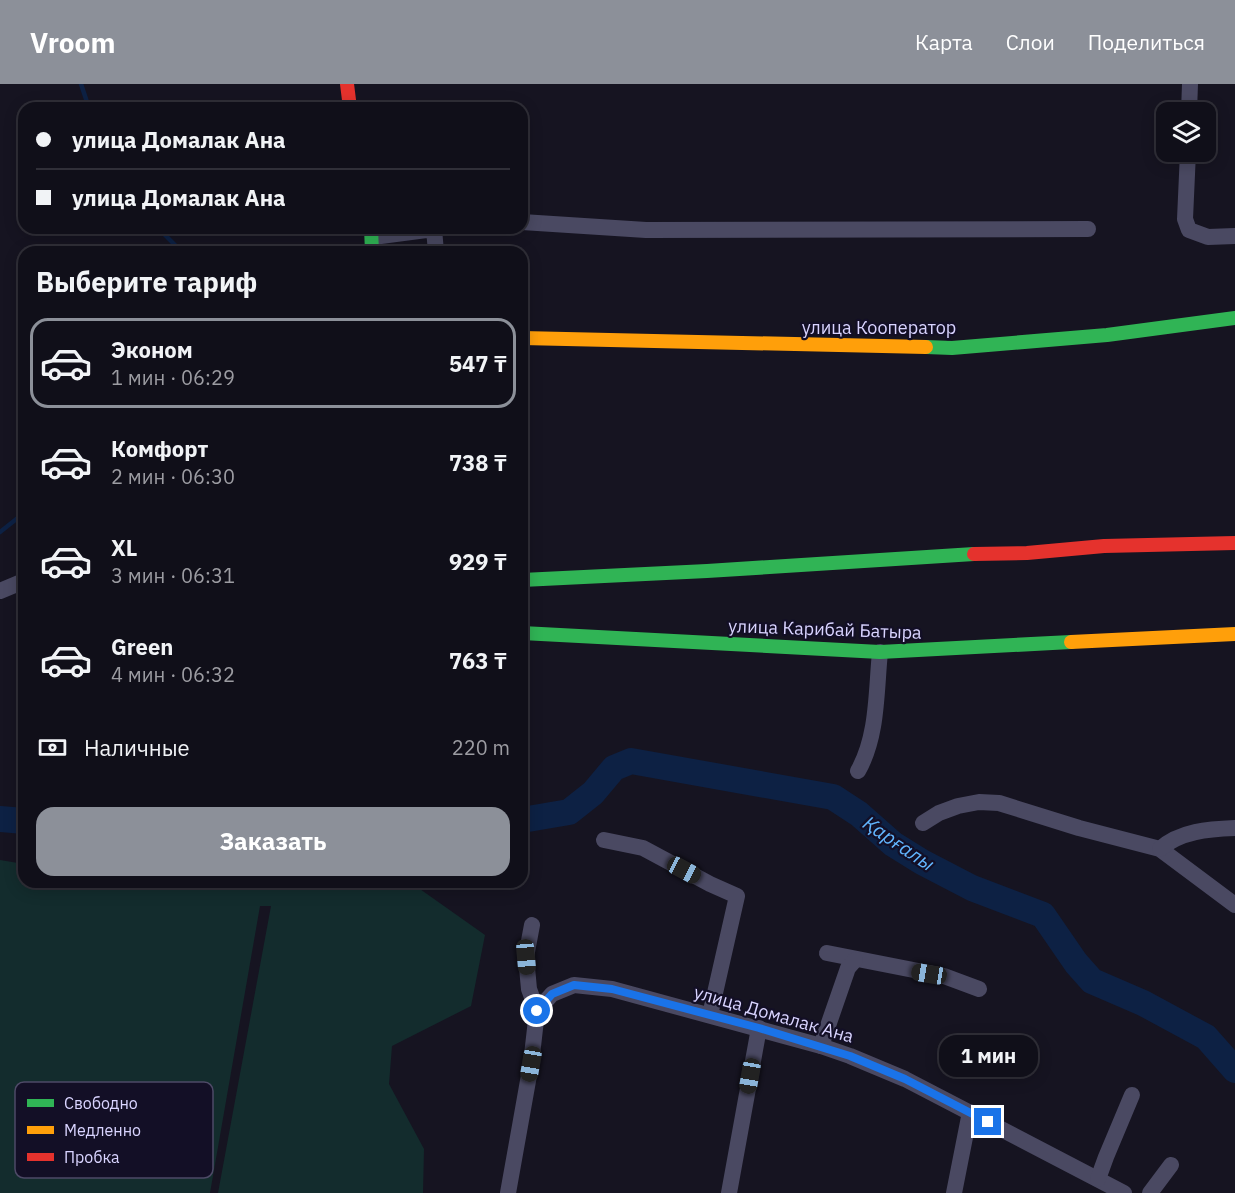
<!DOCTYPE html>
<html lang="ru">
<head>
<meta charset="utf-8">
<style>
	:root { --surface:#100f19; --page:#191822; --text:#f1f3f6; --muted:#9c9ca2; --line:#302f38; --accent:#8c9099 }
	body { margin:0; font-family:"IBM Plex Sans",sans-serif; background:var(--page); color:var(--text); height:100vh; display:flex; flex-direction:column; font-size:22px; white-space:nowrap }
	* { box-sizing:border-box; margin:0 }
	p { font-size:20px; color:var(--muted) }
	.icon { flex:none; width:33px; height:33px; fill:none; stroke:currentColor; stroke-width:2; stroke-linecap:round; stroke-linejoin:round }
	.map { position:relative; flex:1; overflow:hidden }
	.details { position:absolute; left:18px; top:162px; width:510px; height:642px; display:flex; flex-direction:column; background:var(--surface); border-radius:18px; box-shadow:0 3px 15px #0003,0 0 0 2px var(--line) }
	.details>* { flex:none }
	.banner { position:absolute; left:18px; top:18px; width:510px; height:132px; border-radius:18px; box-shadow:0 3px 15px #0003,0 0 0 2px var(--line); display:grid; align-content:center; height:132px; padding:0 18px; background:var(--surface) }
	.controls { position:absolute; left:1156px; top:18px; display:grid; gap:12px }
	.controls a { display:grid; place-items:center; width:60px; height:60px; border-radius:12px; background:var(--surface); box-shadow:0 3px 15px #0003,0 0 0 2px var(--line); font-size:30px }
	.end { position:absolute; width:27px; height:27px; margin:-14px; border:8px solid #1a73e8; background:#fff; box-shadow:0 0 0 3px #fff }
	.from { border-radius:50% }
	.bubble { position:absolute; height:42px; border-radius:18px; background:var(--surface); box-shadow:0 3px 15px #0003,0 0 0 2px var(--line); font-size:20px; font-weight:700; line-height:42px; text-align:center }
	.car { position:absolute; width:18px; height:36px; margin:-18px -9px; border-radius:8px; box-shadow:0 0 4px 2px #0007; background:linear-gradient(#222 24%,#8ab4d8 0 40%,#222 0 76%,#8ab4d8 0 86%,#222 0) }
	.banner b { display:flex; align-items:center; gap:21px; height:57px; font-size:22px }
	.banner b+b { border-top:2px solid var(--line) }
	.banner i { width:15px; height:15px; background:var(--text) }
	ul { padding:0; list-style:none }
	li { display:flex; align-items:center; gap:18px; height:90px; margin:0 12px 9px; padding:0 6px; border:3px solid transparent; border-radius:18px }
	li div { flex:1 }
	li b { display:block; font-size:22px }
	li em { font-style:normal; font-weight:700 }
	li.on { border-color:var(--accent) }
	li>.icon { width:54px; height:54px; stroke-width:1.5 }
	h2 { padding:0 18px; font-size:27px; line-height:72px }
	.pay { display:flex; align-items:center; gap:15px; height:66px; padding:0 18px; font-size:22px }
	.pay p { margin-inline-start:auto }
	.cta { display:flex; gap:12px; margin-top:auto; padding:12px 18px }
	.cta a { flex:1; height:69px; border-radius:18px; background:var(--accent); color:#fff; font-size:24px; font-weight:700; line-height:69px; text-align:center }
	header { display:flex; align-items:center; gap:36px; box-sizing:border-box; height:84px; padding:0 30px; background:var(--accent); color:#fff }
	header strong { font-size:28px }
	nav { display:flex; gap:33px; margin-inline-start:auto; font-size:21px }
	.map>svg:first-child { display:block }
</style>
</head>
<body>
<header>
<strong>Vroom</strong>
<nav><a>Карта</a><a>Слои</a><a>Поделиться</a></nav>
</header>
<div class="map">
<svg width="1235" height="1109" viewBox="0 0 1235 1109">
	<rect width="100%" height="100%" fill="#161421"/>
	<!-- green -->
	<polygon fill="#132c2d" points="0,776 24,780 24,798 117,798 134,801 143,798 410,798 485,851 471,922 392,962 389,1000 424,1065 423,1109 218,1109 271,822 260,822 210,1109 0,1109"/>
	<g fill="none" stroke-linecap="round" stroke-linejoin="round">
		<!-- stream -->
		<g stroke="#0d2144" stroke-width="4.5">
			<polyline points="81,0 89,24"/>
			<polyline points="158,144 182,168"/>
			<polyline points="0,448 24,429"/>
		</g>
		<!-- river -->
		<g stroke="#0d2144" stroke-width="26">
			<polyline points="0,735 24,737"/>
			<polyline points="522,736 569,728 593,709 614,684 631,677 833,713 859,730 893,760 922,778 972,804 1043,831 1076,879 1092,897 1143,919 1206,953 1235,986"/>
		</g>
		<!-- street -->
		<g stroke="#4a4962" stroke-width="16">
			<polyline points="1189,28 1190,0"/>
			<polyline points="1188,68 1185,135 1189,146 1208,153 1235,152"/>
			<polyline points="522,138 646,146 1088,145"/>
			<polyline points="373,153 434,145 436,168"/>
			<polyline points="0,507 24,497"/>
			<path d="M 858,687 C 878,652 876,607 880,568"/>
			<polyline points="923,739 939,729 958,722 979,718 999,719 1079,744 1160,765 1235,821"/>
			<polyline points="604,756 643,764 710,800 737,812 710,931"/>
			<path d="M 1160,765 C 1180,747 1209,745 1235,744"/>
			<polyline points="827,869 944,892 979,905"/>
			<polyline points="537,927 552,910 574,901 612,905 821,962 850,972 905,995 1124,1109"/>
			<polyline points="821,962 848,884 855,876"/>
			<polyline points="1098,1095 1106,1073 1132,1011"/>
			<polyline points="508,1109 531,980 537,927 529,905 526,873 532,841"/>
			<polyline points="729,1109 759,944"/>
			<polyline points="954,1109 970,1028"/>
			<polyline points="1150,1109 1171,1081"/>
		</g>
		<!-- fast -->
		<g stroke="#30b455" stroke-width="14">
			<polyline points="371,144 372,168"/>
			<polyline points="926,263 952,264 1107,251 1235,234"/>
			<polyline points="522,496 707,487 974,470"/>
			<polyline points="522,549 880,568 1071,558"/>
		</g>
		<!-- slow -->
		<g stroke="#ff9f0a" stroke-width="14">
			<polyline points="522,254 926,263"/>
			<polyline points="1071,558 1235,550"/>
		</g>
		<!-- jam -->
		<g stroke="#e5322d" stroke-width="14">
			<polyline points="347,0 350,24"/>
			<polyline points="974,470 1027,469 1104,462 1235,459"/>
		</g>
	</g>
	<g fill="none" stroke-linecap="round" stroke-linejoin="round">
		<!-- route -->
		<polyline stroke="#1a73e8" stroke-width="8" points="537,927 552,910 574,901 612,905 759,944 850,972 905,995 988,1038"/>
	</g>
	<g text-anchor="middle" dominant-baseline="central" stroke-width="4.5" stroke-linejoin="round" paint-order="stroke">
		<!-- street labels -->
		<g font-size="18" fill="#d9d4ff" stroke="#130f26">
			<text x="879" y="243">улица Кооператор</text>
			<text transform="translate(825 545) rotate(2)">улица Карибай Батыра</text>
			<text transform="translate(774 930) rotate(16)">улица Домалак Ана</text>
		</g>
		<!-- water labels -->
		<g font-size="20" font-style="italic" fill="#62b6ff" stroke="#130f26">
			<text transform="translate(899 759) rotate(34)">Қарғалы</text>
		</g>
	</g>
	<!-- legend -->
	<rect x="15" y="998" width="198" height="96" rx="9" fill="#130f26" stroke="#4e4a67" stroke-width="1.5"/>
	<rect x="27" y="1015" width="27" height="8" fill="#30b455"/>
	<rect x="27" y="1042" width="27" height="8" fill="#ff9f0a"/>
	<rect x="27" y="1069" width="27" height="8" fill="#e5322d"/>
	<g font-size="16" fill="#d9d4ff">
		<text x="64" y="1025">Свободно</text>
		<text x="64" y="1052">Медленно</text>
		<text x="64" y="1079">Пробка</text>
	</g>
</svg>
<div class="controls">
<a><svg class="icon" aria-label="layers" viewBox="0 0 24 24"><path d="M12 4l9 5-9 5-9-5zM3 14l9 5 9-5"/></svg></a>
</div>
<i class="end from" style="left:537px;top:927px"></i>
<i class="end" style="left:988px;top:1038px"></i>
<div class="bubble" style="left:939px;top:951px;width:99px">1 мин</div>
<i class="car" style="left:684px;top:786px;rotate:118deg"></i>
<i class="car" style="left:526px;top:873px;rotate:175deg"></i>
<i class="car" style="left:929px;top:890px;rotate:279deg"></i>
<i class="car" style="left:531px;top:980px;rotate:190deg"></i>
<i class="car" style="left:750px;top:992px;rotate:190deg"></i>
<div class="banner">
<b><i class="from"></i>улица Домалак Ана</b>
<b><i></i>улица Домалак Ана</b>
</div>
<section class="details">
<h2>Выберите тариф</h2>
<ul>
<li class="on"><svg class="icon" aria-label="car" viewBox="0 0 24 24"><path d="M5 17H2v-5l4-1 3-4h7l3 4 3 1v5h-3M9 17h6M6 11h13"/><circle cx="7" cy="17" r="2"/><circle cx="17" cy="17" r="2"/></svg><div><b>Эконом</b><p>1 мин · 06:29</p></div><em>547 ₸</em></li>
<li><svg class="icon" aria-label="car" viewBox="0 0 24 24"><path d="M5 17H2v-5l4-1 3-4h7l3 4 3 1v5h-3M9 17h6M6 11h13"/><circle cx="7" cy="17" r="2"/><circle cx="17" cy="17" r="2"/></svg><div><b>Комфорт</b><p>2 мин · 06:30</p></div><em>738 ₸</em></li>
<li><svg class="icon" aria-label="car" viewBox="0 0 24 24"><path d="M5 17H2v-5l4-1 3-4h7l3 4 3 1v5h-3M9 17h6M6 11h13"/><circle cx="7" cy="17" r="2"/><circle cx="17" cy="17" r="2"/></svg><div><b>XL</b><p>3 мин · 06:31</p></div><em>929 ₸</em></li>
<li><svg class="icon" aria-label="car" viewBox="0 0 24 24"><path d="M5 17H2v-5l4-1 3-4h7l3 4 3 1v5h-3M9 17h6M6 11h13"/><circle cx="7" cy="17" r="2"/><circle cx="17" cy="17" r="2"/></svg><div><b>Green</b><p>4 мин · 06:32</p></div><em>763 ₸</em></li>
</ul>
<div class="pay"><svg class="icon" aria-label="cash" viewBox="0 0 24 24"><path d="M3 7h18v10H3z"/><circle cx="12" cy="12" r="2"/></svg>Наличные<p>220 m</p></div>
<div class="cta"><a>Заказать</a></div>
</section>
</div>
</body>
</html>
